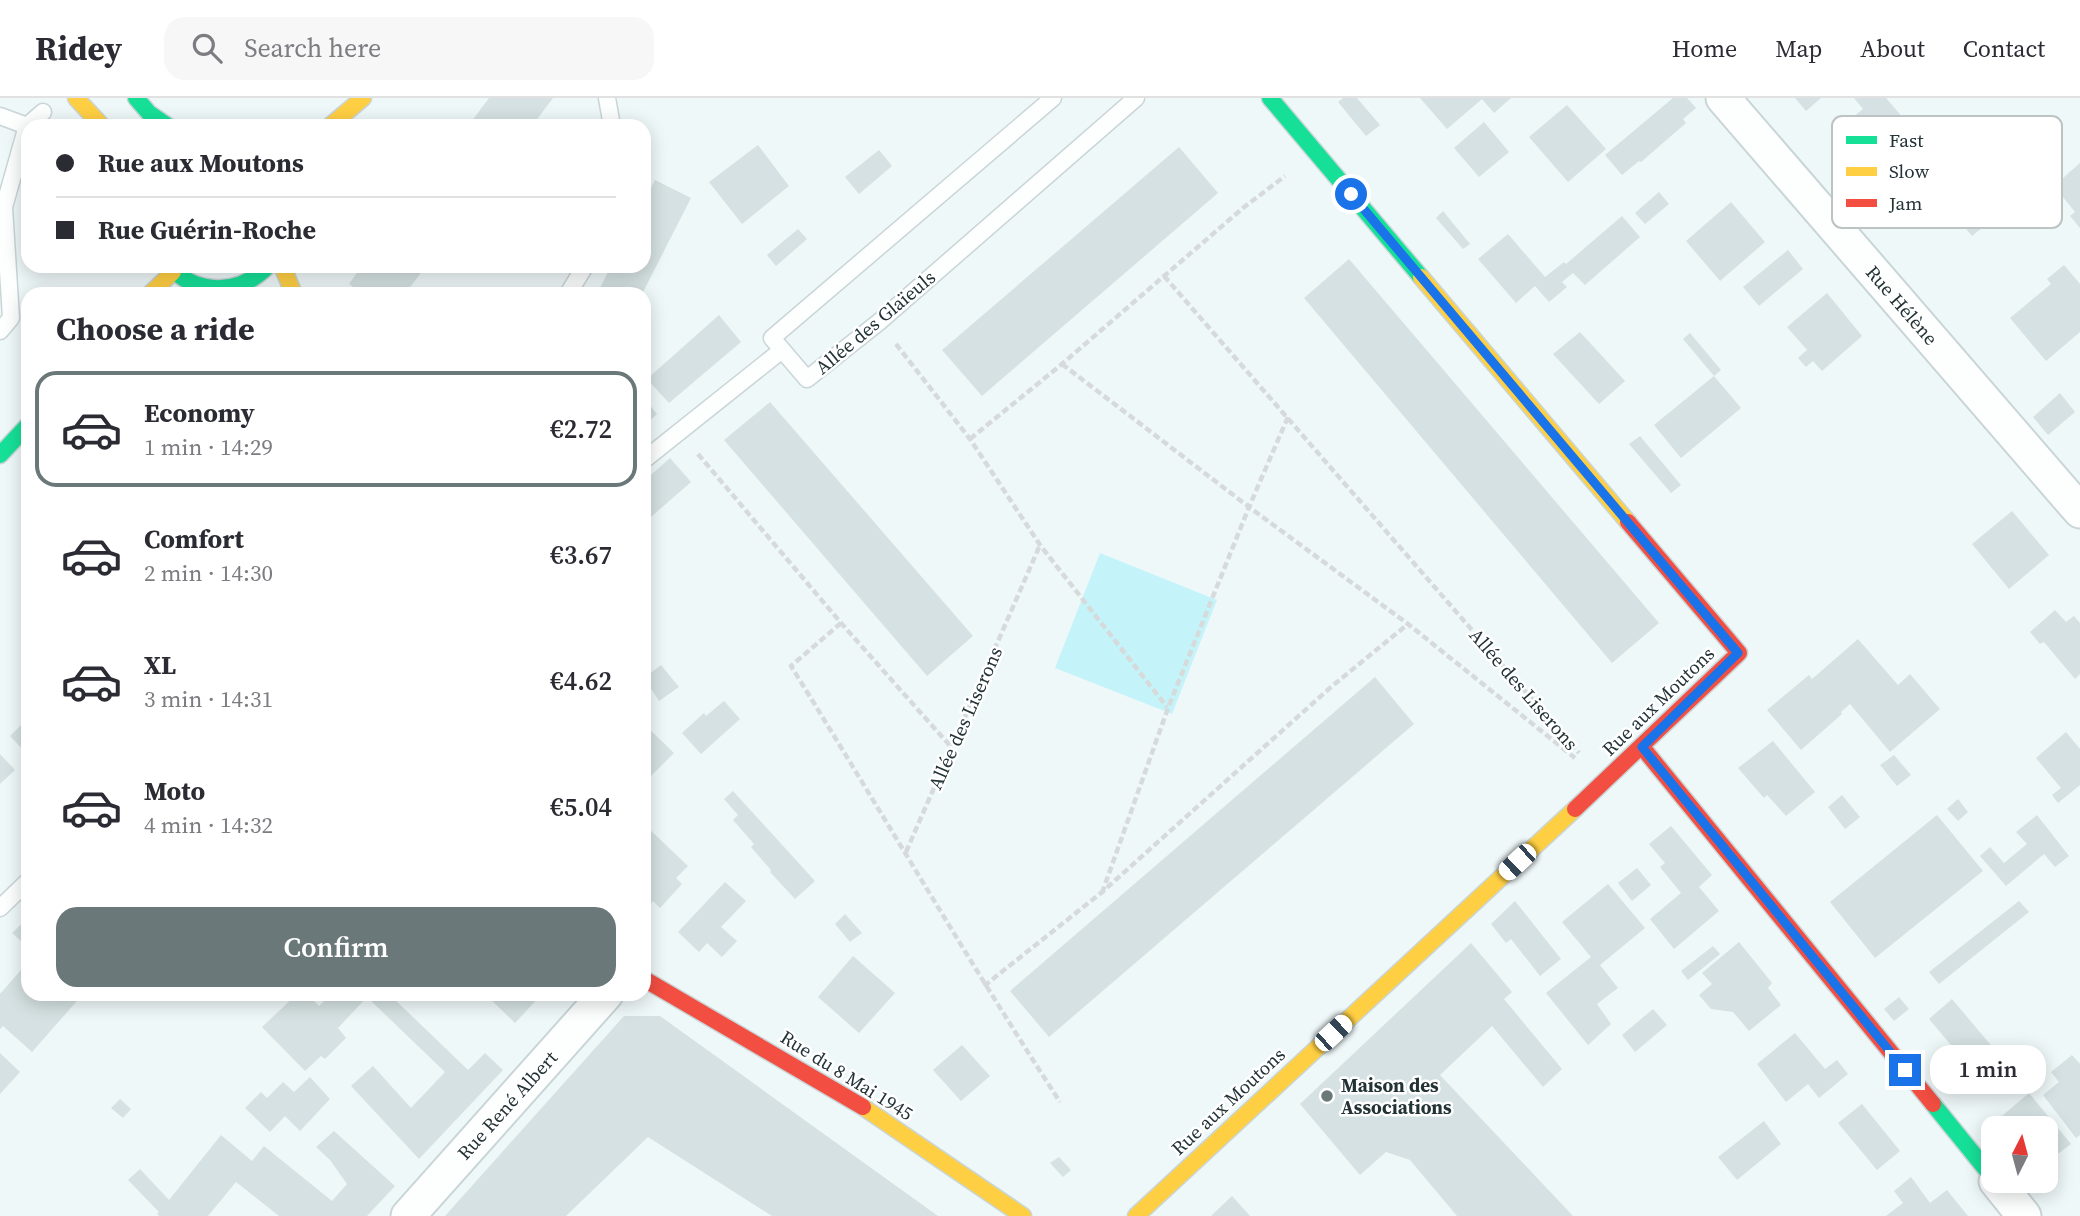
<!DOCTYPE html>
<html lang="en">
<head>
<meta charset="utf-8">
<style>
	:root { --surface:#fff; --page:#f7f7f7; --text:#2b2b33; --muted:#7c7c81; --line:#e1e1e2; --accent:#6a787a }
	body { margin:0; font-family:"Source Serif 4",serif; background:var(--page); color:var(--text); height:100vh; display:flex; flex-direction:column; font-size:26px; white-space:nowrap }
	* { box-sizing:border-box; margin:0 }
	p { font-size:23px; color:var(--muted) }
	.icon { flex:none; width:38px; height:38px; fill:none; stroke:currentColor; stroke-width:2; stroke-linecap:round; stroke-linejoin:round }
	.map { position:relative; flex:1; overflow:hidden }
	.panel { position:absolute; left:21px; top:189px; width:630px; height:714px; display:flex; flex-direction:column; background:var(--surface); border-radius:21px; box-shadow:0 4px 18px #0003 }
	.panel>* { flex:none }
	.hud { position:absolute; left:21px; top:21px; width:630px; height:154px; border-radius:21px; box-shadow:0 4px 18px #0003; display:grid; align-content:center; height:154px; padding:0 35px; background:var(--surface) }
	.needle { width:46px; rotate:6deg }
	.tools { position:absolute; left:1981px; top:1018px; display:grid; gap:14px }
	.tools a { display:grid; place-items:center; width:77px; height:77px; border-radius:14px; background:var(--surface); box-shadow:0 4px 18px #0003; font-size:35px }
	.end { position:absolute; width:32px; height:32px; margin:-16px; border:9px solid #1a73e8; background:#fff; box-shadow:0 0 0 4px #fff }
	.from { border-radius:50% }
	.bubble { position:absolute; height:49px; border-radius:21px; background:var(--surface); box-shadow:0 4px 18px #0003; font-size:23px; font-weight:600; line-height:49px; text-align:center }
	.car { position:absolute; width:21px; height:42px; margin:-21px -10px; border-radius:9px; box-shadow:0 0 5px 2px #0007; background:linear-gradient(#fff 24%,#345 0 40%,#fff 0 76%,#345 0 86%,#fff 0) }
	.hud b { display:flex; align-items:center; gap:24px; height:66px; font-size:26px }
	.hud b+b { border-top:2px solid var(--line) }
	.hud i { width:18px; height:18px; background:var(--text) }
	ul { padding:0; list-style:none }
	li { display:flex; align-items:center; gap:21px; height:116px; margin:0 14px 10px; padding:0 21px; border:4px solid transparent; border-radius:21px }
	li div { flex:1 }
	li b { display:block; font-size:26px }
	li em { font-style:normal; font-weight:600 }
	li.current { border-color:var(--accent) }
	li>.icon { width:63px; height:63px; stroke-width:1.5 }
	h2 { padding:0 35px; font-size:32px; line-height:84px }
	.button { display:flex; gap:14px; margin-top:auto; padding:14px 35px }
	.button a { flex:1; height:80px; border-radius:21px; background:var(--accent); color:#fff; font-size:28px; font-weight:600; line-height:80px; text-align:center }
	header { display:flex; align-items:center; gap:42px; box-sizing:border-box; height:98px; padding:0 35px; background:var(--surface); border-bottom:2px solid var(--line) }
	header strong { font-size:33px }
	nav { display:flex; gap:38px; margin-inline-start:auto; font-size:24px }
	.search { width:490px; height:63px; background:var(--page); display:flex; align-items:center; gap:18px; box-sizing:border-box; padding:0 24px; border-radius:21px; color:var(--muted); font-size:26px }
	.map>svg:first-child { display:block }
</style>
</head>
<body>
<header>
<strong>Ridey</strong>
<div class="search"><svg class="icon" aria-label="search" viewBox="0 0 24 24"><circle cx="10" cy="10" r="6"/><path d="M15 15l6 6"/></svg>Search here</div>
<nav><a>Home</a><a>Map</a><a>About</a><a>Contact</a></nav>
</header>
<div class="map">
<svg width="2080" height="1118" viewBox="0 0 2080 1118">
	<rect width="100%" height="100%" fill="#eff8f9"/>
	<!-- green -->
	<polygon fill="#c4f4fa" points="1100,455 1217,502 1172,616 1055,570"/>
	<!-- building -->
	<g fill="#d5e1e2">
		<polygon points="489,0 553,0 532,28 468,28"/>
		<polygon points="1343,0 1357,0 1380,27 1366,38 1338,4"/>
		<polygon points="1420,0 1511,0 1494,15 1482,1 1447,31"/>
		<polygon points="1673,0 1687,0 1696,10 1683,21 1686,25 1641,64 1639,63 1622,77 1605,57"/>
		<polygon points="1795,0 1821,0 1806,13"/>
		<polygon points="1854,0 1886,0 1917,36 1883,66 1847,24 1863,11"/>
		<polygon points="1567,7 1606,51 1568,84 1529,39"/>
		<polygon points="1484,24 1509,54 1479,79 1454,50"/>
		<polygon points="1977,45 2021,98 1972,138 1957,120 1946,130 1918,95"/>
		<polygon points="758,47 789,88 742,126 709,84"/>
		<polygon points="1179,49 1218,95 982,298 942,252"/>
		<polygon points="879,52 892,68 859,96 845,79"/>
		<polygon points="2080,65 2080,130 2070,118 2075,114 2054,88"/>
		<polygon points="655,82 691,100 642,196 597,196 611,168 644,168 644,104"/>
		<polygon points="1659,94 1669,106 1645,126 1635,115"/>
		<polygon points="1731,104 1765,144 1720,183 1686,143"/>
		<polygon points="1443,113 1470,146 1463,151 1436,120"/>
		<polygon points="1622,118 1640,139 1585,187 1573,175 1562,184 1567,189 1549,204 1535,188 1516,205 1478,161 1508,136 1545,179 1564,164 1566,166"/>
		<polygon points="798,131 807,141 776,168 767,157"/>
		<polygon points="1788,152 1803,171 1759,208 1743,189"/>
		<polygon points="1349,161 1659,525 1612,565 1304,200"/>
		<polygon points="2064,167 2080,186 2080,234 2046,263 2010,220 2051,186 2047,181"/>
		<polygon points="362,168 426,168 405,196 363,196 349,186"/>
		<polygon points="1827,195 1862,238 1822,273 1813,263 1806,269 1798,260 1807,252 1787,229"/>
		<polygon points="719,217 741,244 669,305 647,281"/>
		<polygon points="1580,234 1625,283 1599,306 1553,256"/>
		<polygon points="1690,235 1721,272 1714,278 1741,310 1681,360 1654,327 1714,278 1683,241"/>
		<polygon points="2060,295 2075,314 2048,337 2033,319"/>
		<polygon points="644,300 657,316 644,328"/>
		<polygon points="770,304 973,538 927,578 724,342"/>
		<polygon points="1640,338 1681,387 1671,395 1629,346"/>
		<polygon points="670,360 691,384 644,425 644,383"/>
		<polygon points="2012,413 2049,457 2009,491 1972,446"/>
		<polygon points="2055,512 2066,524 2074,518 2080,525 2080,576 2075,581 2044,544 2040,546 2030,534"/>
		<polygon points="1858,541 1898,587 1910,576 1940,611 1890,654 1850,606 1841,614 1842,616 1801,652 1767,612 1809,577 1812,581"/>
		<polygon points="661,567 679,589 659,603 644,580"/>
		<polygon points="1375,579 1414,626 1049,939 1010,893"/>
		<polygon points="724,603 740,621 701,656 682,635 704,615 706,618"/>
		<polygon points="28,620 28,657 10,638"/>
		<polygon points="644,626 674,655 644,685"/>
		<polygon points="2066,634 2080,651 2080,687 2058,705 2052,697 2061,690 2036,660"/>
		<polygon points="1773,643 1815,694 1786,718 1767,697 1764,700 1738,670"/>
		<polygon points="0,656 15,672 0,686"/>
		<polygon points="1894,657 1911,677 1897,688 1880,667"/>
		<polygon points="733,693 815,783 795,801 770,774 771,772 751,749 754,746 733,722 738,717 724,701"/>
		<polygon points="1842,697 1860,719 1845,731 1828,709"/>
		<polygon points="1958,701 1968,714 1958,723 1947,711"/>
		<polygon points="1937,717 1983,773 1875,860 1830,804"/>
		<polygon points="2037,717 2069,758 2055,769 2044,756 2006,788 1980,758 1990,749 2004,765 2027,746 2016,734"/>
		<polygon points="1671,728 1712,777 1699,789 1719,813 1674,851 1650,821 1681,795 1660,769 1665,765 1649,746"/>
		<polygon points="648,730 688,768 676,780 682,786 660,810 653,803 650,807 644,801 644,734"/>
		<polygon points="1637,770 1651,787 1632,803 1618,785"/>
		<polygon points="725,784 746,803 721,829 737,843 722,859 707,845 699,854 678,834"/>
		<polygon points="1608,786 1645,830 1600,867 1618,890 1597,906 1611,926 1588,947 1546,895 1591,859 1562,824"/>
		<polygon points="1515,803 1561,861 1540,878 1511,841 1506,845 1491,826"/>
		<polygon points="2019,803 2029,814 1939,886 1929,874"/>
		<polygon points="845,816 862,835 850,844 835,826"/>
		<polygon points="28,820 28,849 12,835"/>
		<polygon points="1739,844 1772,885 1768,890 1781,907 1749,933 1733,914 1711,911 1699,897 1712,886 1702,875"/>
		<polygon points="1471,845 1512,894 1504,901 1562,971 1543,989 1492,928 1440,977 1573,1118 1457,1118 1410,1062 1386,1054 1360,1077 1300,1006"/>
		<polygon points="1713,848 1720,856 1688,882 1681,873"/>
		<polygon points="853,858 895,895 859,935 818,899"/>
		<polygon points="28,864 28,896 83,896 32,954 3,928 0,931 0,896"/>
		<polygon points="297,896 307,896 319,908 331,896 389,896 468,972 485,955 503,972 419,1061 351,988 373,968 411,1010 445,974 367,899 338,930 346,940 325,961 321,958 305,973 262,929"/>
		<polygon points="485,896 542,896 515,925"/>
		<polygon points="1899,899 1909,911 1894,923 1884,911"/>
		<polygon points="1952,901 2000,958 1977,978 1929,921"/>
		<polygon points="1653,911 1667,927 1635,954 1622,937"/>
		<polygon points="624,918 660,918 938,1118 772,1118 648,1039 566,1118 445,1118"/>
		<polygon points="1795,935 1825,971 1837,962 1848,976 1819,1000 1808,986 1786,1004 1757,966"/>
		<polygon points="962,947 990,978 961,1003 933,972"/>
		<polygon points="0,955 20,974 0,996"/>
		<polygon points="2072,957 2080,966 2080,1037 2076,1040 2043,997 2059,984 2051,974"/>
		<polygon points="310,979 330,1001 300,1033 285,1018 270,1034 245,1010 261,994 267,1000 283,984 294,994"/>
		<polygon points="2029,995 2071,1046 2046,1065 2046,1031 2013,1031 2002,1018"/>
		<polygon points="120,1001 131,1011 123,1020 111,1010"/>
		<polygon points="1862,1006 1900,1053 1877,1072 1838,1025"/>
		<polygon points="1764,1023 1781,1046 1737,1082 1718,1059"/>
		<polygon points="334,1033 395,1088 367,1118 279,1118 236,1084 208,1118 159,1118 157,1116 159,1114 128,1082 140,1071 169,1102 221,1037 252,1063 264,1048 332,1103 347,1086 330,1062 316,1049"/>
		<polygon points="1059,1059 1071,1072 1063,1079 1050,1065"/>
		<polygon points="1911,1079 1930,1105 1947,1092 1968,1118 1886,1118 1903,1105 1894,1093"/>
		<polygon points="1232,1098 1250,1118 1211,1118"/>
	</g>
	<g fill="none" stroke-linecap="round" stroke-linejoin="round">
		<!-- lane casing -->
		<g stroke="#c9d5d7" stroke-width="19">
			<g id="lane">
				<polyline points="607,0 612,28"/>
				<polyline points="1053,0 772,240 807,281 879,224 1136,0"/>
				<polyline points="0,18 27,28 4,109 11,220 0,233"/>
				<polyline points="27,28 43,14"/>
				<polyline points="568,196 585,168"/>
				<polyline points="644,362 782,252"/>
				<polyline points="0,810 28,783"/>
			</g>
		</g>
		<!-- street casing -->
		<g stroke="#c9d5d7" stroke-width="37">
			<g id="street">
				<polyline points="1723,0 2080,413"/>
				<polyline points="1996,1083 2024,1118"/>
				<polyline points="408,1118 606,896"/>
			</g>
		</g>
		<!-- fast casing -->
		<g stroke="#c9d5d7" stroke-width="19">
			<g id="fast">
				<polyline points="136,0 149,15 168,28"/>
				<polyline points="1270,0 1421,179"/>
				<path d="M 169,168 C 197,198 240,197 268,168"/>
				<polyline points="0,357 28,327"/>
				<polyline points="1933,1006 1993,1080"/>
			</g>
		</g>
		<!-- slow casing -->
		<g stroke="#c9d5d7" stroke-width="19">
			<g id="slow">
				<polyline points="76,0 102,28"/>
				<polyline points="330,28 363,0"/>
				<polyline points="282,168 294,196"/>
				<polyline points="1421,179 1628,424"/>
				<polyline points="150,196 173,174"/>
				<polyline points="863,1009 1023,1118"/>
				<polyline points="1136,1118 1575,711"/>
			</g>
		</g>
		<!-- jam casing -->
		<g stroke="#c9d5d7" stroke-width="19">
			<g id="jam">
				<polyline points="1642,649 1933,1006"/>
				<polyline points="1575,711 1739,555 1628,424"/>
				<polyline points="644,881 863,1009"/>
			</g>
		</g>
		<!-- path -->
		<g stroke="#d6dada" stroke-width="4.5" stroke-dasharray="7 3.5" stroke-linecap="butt">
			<polyline points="1164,178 1579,655"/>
			<polyline points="896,246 970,341 1040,447 1167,609"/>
			<polyline points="1062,266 1249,409 1408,526 1575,660"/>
			<polyline points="970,341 1062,266 1243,110 1285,78"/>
			<polyline points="698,356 841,525 952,650"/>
			<path d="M 841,525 L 791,568 C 881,713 967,861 1060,1004"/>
			<polyline points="906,754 1040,447"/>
			<polyline points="1102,795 1168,610 1249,409 1288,319"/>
			<polyline points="984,888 1101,795 1331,589 1408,526"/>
		</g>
		<!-- lane -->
		<use href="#lane" stroke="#fdfefe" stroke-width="16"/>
		<!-- street -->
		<use href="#street" stroke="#fdfefe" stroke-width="33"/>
		<!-- fast -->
		<use href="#fast" stroke="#16e098" stroke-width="16"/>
		<!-- slow -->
		<use href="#slow" stroke="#ffcf43" stroke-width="16"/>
		<!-- jam -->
		<use href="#jam" stroke="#f24e42" stroke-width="16"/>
	</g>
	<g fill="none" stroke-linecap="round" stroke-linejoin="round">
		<!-- route -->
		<polyline stroke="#1a73e8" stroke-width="9" points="1351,96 1738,555 1642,649 1905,972"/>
	</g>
	<!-- markers -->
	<circle fill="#6a787a" stroke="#fff" stroke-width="2.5" cx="1327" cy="998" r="7"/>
	<g text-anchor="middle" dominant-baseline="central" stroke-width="5" stroke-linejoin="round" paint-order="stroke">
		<!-- street labels -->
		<g font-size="19" fill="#233335" stroke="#fff">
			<text transform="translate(1902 207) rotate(49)">Rue Hélène</text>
			<text transform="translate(875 224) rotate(-40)">Allée des Glaïeuls</text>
			<text transform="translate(1524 591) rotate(49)">Allée des Liserons</text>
			<text transform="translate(1658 603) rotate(-44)">Rue aux Moutons</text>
			<text transform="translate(965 620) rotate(-66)">Allée des Liserons</text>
			<text transform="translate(847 977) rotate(32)">Rue du 8 Mai 1945</text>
			<text transform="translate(1228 1003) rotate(-43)">Rue aux Moutons</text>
			<text transform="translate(507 1007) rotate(-48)">Rue René Albert</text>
		</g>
		<!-- poi labels -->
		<g font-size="19" font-weight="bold" fill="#233335" stroke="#fff" text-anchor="start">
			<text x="1341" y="987">Maison des<tspan x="1341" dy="22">Associations</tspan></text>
		</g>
	</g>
	<!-- legend -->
	<rect x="1832" y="18" width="230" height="112" rx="10" fill="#fff" stroke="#bdc2c2" stroke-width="2"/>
	<rect x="1846" y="38" width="31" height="8" fill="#16e098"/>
	<rect x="1846" y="69" width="31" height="9" fill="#ffcf43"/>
	<rect x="1846" y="101" width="31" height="8" fill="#f24e42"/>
	<g font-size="19" fill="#233335">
		<text x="1889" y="49">Fast</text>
		<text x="1889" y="80">Slow</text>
		<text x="1889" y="112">Jam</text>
	</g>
</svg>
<div class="tools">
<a><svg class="needle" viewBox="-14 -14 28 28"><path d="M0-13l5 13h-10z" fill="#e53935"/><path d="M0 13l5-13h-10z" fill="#7c7c81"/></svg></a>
</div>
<i class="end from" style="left:1351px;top:96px"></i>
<i class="end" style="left:1905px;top:972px"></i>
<div class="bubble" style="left:1930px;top:947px;width:116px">1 min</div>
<i class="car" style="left:1517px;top:764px;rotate:227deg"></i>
<i class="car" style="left:1333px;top:935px;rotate:47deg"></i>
<div class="hud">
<b><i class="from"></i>Rue aux Moutons</b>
<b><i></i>Rue Guérin-Roche</b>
</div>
<section class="panel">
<h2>Choose a ride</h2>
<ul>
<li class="current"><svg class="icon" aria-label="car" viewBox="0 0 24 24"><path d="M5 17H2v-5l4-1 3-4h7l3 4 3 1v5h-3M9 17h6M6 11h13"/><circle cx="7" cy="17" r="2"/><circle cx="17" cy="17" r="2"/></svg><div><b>Economy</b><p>1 min · 14:29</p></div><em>€2.72</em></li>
<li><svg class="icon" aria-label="car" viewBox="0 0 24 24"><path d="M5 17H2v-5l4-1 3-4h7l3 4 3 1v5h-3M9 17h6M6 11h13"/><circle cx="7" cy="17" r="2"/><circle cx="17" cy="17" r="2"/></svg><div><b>Comfort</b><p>2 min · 14:30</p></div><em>€3.67</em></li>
<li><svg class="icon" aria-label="car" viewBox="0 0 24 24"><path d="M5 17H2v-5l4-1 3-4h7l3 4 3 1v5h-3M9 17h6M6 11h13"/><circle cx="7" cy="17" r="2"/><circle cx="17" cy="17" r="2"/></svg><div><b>XL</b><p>3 min · 14:31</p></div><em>€4.62</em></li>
<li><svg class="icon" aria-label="car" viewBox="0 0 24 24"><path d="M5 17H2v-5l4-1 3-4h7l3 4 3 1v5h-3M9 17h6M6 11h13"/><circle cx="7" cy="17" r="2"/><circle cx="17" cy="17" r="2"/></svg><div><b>Moto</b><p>4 min · 14:32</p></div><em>€5.04</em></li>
</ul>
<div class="button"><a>Confirm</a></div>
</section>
</div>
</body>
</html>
